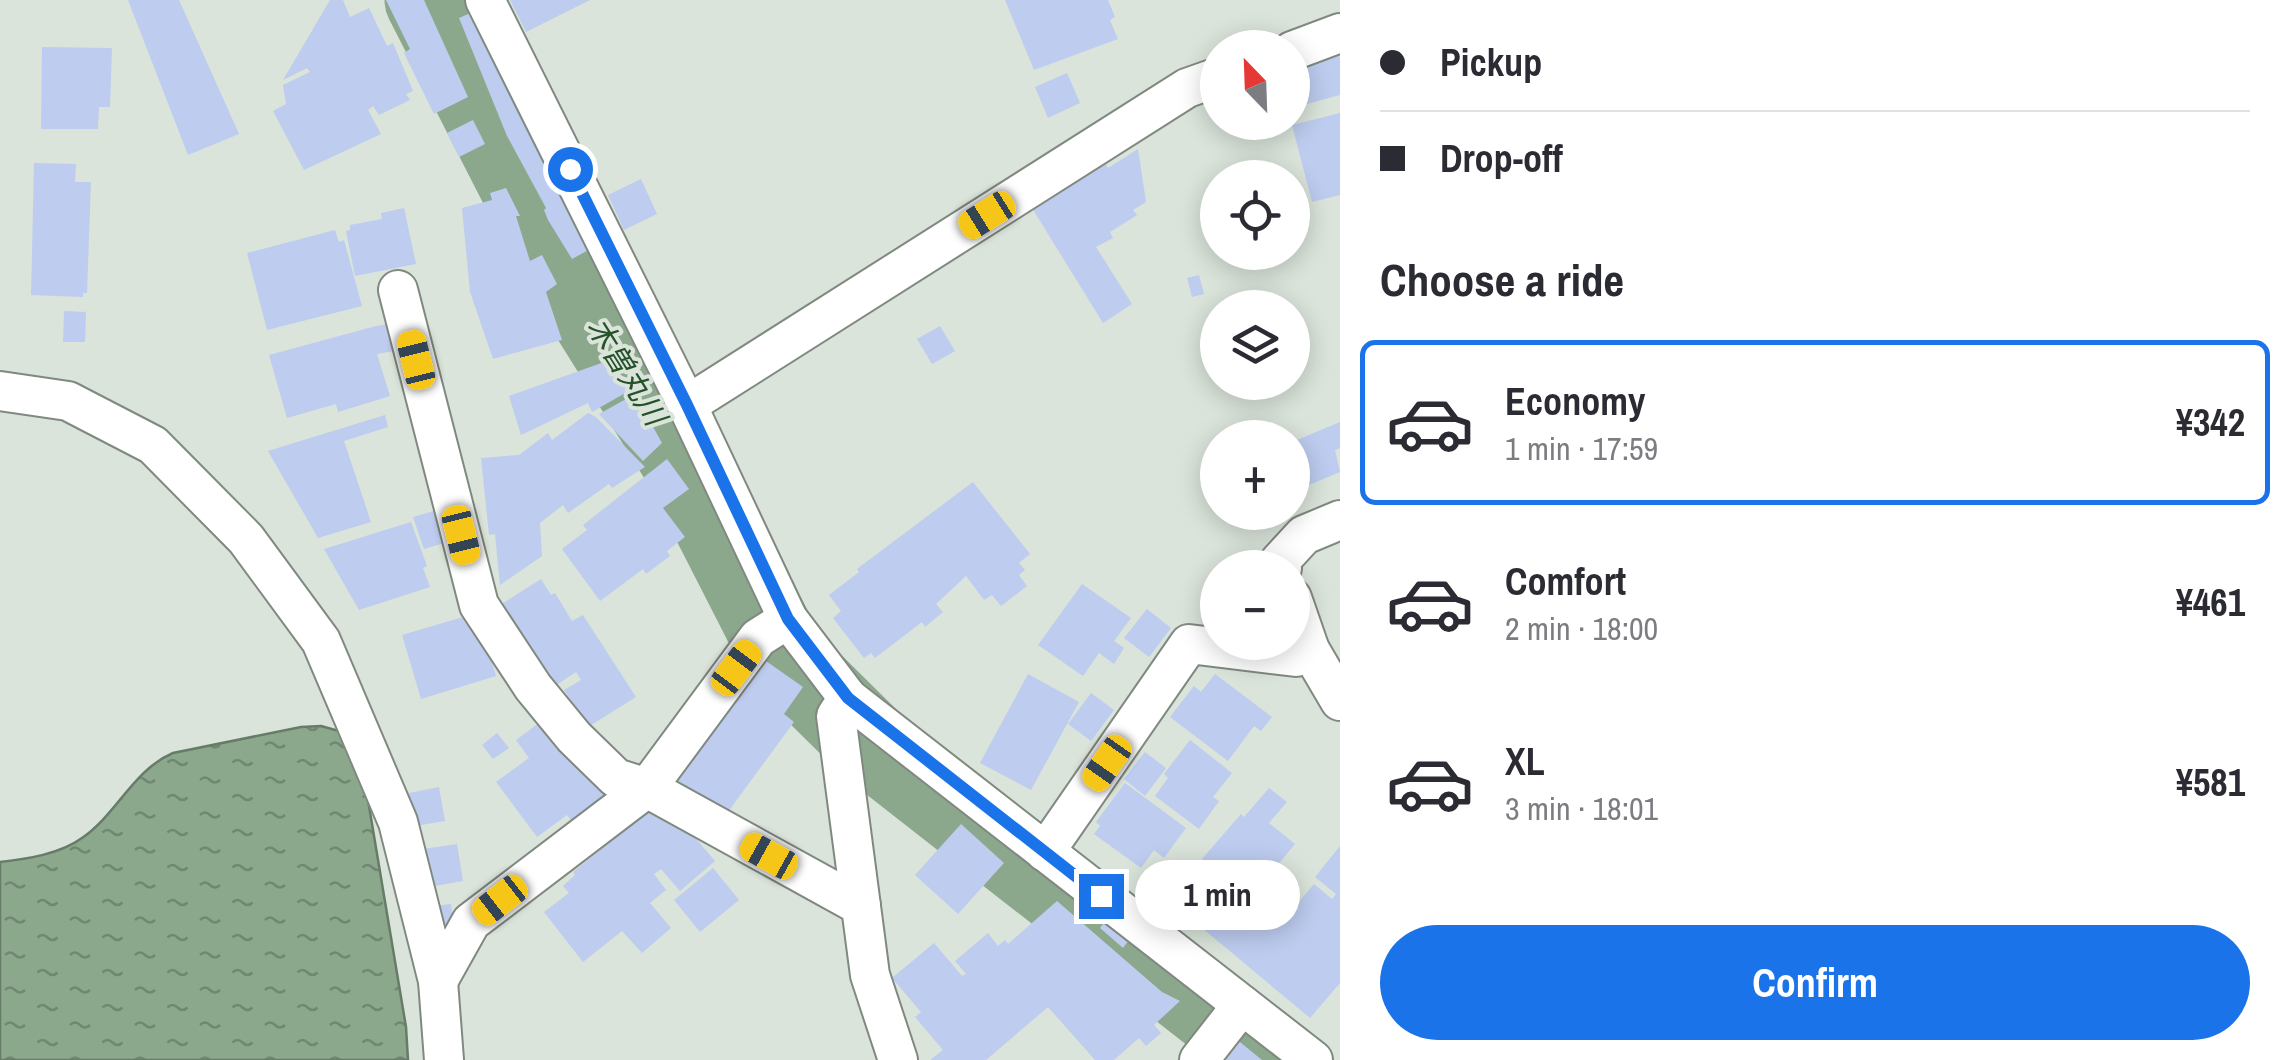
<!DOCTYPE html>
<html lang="en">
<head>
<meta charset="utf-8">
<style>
	:root { --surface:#fff; --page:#f2f2f3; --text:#2b2b33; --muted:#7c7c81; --line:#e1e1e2; --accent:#1a73e8 }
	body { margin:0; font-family:"Archivo Narrow","Noto Sans JP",sans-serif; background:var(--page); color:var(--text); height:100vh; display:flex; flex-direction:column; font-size:38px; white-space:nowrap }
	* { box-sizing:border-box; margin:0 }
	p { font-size:32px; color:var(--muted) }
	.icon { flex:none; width:55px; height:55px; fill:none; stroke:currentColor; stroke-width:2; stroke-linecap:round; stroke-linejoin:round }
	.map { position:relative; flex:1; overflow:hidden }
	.side { display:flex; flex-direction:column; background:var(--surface); width:950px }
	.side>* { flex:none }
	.banner { display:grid; align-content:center; height:220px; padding:0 40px; background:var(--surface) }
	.needle { width:65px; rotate:337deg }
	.tools { position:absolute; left:1200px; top:30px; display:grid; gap:20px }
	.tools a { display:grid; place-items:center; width:110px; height:110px; border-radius:50%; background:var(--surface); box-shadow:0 5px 25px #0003; font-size:50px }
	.end { position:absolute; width:45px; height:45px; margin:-22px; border:12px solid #1a73e8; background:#fff; box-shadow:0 0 0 5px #fff }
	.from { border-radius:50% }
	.bubble { position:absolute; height:70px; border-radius:35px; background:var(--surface); box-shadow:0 5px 25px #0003; font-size:32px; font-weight:700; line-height:70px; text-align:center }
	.car { position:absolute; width:30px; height:60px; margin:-30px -15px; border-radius:12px; box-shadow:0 0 8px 2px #0007; background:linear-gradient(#f5c518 24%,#345 0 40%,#f5c518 0 76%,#345 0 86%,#f5c518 0) }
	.banner b { display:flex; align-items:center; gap:35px; height:95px; font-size:38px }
	.banner b+b { border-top:2px solid var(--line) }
	.banner i { width:25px; height:25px; background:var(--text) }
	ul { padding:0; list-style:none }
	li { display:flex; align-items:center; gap:30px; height:165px; margin:0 20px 15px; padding:0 20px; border:5px solid transparent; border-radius:15px }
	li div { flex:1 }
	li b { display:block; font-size:38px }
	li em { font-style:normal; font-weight:700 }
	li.selected { border-color:var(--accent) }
	li>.icon { width:90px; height:90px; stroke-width:1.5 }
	h2 { padding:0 40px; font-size:45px; line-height:120px }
	.primary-button { display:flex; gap:20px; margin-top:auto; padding:20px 40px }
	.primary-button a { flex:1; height:115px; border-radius:60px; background:var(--accent); color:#fff; font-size:40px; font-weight:700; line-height:115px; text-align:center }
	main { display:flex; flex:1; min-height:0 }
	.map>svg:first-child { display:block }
</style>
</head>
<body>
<main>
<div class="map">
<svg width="1340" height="1060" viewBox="0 0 1340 1060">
	<defs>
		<pattern id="water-ripples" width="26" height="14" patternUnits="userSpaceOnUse" patternTransform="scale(2.5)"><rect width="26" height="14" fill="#8ba88c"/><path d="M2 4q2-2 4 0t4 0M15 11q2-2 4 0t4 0" fill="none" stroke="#708871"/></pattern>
	</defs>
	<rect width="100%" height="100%" fill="#dae4da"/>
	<!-- water -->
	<path fill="url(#water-ripples)" stroke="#677c68" stroke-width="2.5" d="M 321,726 L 339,731 L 367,794 L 406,1027 L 408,1060 L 0,1060 L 0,862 C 27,859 60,854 82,838 C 117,814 133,770 173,753 L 301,727 Z"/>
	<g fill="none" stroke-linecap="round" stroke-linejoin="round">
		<!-- river -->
		<polyline stroke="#8ba88c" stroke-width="85" points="427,0 567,274 683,460 779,648 797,671 871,744 1275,1060"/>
	</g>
	<!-- building -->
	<g fill="#bdccef">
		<polygon points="128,0 179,0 239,134 188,155"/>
		<polygon points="330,0 343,0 350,17 369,8 387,46 393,43 413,91 406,94 410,100 379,115 373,106 368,110 381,134 304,170 273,111 286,104 283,85 310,72 307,68 283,80"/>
		<polygon points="386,0 424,0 468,97 434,114 404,53 410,49"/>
		<polygon points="510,0 590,0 526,32"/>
		<polygon points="1005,0 1108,0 1115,17 1110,20 1118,39 1034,70"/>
		<polygon points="475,11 594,247 572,259 548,220 544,210 546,208 507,136 459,18"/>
		<polygon points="42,47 112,48 110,107 99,107 98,129 41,129"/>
		<polygon points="1340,56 1340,95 1292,108 1292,68"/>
		<polygon points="1067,73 1080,103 1048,118 1035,87"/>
		<polygon points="1340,113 1340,195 1312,202 1292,125"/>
		<polygon points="473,120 485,144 459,157 447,133"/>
		<polygon points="1138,149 1146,202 1133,210 1137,215 1110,232 1113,238 1096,247 1132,304 1103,323 1032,208 1105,163 1108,168"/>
		<polygon points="34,163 76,164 75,182 91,182 87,293 83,293 83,297 31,295"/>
		<polygon points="641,179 657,214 624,230 608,195"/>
		<polygon points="506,188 520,216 516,216 530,261 542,255 557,284 546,292 562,340 493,359 470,292 462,208 492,200 490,193"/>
		<polygon points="404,208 416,264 355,276 346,231 350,230 350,225 382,219 381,213"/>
		<polygon points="335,230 339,242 344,240 362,306 267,330 247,253"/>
		<polygon points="1199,275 1204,294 1192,297 1187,278"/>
		<polygon points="64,311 86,312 85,342 63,342"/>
		<polygon points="401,322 405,349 377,354 390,396 338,412 336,404 287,418 269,355 376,326"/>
		<polygon points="940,326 955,351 932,364 917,339"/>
		<polygon points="607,361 634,388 592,412 588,403 521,435 509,396"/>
		<polygon points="635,394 662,443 643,461 599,414"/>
		<polygon points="588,413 596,417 645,467 612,488 609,484 568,513 563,505 540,523 542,556 500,585 495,534 489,535 481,458 519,455 548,433 552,440"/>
		<polygon points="385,415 388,427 344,441 371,522 318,538 268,451"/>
		<polygon points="1340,422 1340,448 1335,450 1340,472 1292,492 1292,442"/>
		<polygon points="667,459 689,489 663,508 685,537 667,551 670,556 646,574 643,569 600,601 562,549 587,530 583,525"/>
		<polygon points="973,482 1030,554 1019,563 1025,570 1019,575 1027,586 1001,606 992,595 984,600 966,576 936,604 943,612 925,627 922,622 875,658 871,653 864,658 833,618 841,611 829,595 859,572 857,569"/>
		<polygon points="444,508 454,540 424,549 413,517"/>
		<polygon points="411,522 427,566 423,568 430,587 359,610 324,549"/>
		<polygon points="541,579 551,595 555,593 572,621 583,615 636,697 588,727 564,690 581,680 576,672 552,688 500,605"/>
		<polygon points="1082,584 1131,618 1114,641 1124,648 1114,664 1099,653 1083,676 1038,645"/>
		<polygon points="1147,609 1171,628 1149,657 1124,638"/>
		<polygon points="477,613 496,676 421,699 402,635"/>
		<polygon points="766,661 803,687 784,714 794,722 725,816 672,778 685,761 690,764"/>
		<polygon points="1028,674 1079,702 1031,790 980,763"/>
		<polygon points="1215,674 1272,717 1261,731 1254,726 1228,761 1170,717 1194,686 1201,692"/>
		<polygon points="1091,693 1114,710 1091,741 1068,724"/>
		<polygon points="543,720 611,796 573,823 567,815 537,837 496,782 529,758 516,740"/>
		<polygon points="497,733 509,748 493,759 482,745"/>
		<polygon points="1190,740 1232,773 1213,797 1219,801 1199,829 1155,796 1168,778 1164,774"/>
		<polygon points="1145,752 1166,768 1145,796 1124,779"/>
		<polygon points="1125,783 1186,828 1164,858 1154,850 1141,868 1094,834 1100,826 1096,822"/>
		<polygon points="439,787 445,821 415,826 409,793"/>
		<polygon points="1269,788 1287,802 1269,823 1295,844 1245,904 1276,929 1314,884 1332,899 1336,894 1315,877 1340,846 1340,983 1310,1018 1172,903 1206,862 1202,859 1241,814 1244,817"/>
		<polygon points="667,805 715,861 680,891 661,869 654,874 666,890 650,903 671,928 642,953 622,931 583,962 544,912 569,893 563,886 575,875 573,872 655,806"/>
		<polygon points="961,824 1004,863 958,914 915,875"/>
		<polygon points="457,844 463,881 423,888 417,850"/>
		<polygon points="713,868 739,900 700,932 674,900"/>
		<polygon points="1057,901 1162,992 1180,1001 1154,1025 1161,1033 1146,1046 1139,1038 1114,1060 1095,1060 1048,1007 986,1060 930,1060 943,1050 915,1017 921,1012 892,978 934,943 962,976 966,974 955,961 988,933 998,946 1005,940 1008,944"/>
		<polygon points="451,904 454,929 430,932 426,907"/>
		<polygon points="1106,920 1129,940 1123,948 1100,928"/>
		<polygon points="1235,1038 1262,1060 1218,1060"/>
	</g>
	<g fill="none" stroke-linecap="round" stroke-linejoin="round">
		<!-- street casing -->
		<g stroke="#808980" stroke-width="42">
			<g id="street">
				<polyline points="485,0 687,405 788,619 848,698 1313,1060"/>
				<polyline points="1292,51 1340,33"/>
				<polyline points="398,290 479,605 533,687 574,737 616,778 647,788 861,906"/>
				<polyline points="0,391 68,401 153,445 246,539 321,641 398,822 438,981 444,1060"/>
				<polyline points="687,405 1187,88 1218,77"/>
				<polyline points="1282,568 1280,561 1304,535 1340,520"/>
				<polyline points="1292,598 1310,650 1340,701"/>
				<polyline points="848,698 836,716 870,975 898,1060"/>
				<polyline points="1045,852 1189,644 1296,657 1310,650"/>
				<polyline points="438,981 471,922 647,788 758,638 788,619"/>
				<polyline points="1199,1060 1242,1005"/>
			</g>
		</g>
		<!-- street -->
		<use href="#street" stroke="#fff" stroke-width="38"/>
	</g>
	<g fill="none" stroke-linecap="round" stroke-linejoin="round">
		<!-- route -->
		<polyline stroke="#1a73e8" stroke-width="12" points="570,169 687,405 788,619 848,698 1101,896"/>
	</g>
	<g text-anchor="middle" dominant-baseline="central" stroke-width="8" stroke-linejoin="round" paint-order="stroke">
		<!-- water labels -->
		<g font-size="30" font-style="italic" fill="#26522a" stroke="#dae4da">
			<text transform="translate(627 371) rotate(58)">木曽丸川</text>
		</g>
	</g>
</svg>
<div class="tools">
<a><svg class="needle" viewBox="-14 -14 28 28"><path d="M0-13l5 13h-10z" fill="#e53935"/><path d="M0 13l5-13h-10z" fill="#7c7c81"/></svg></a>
<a><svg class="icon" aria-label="locate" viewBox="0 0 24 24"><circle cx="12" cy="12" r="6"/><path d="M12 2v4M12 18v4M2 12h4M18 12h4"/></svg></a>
<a><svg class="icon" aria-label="layers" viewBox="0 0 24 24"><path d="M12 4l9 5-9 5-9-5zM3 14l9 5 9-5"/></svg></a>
<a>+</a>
<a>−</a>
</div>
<i class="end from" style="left:570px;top:169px"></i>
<i class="end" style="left:1101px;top:896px"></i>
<div class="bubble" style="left:1135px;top:860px;width:165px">1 min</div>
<i class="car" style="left:987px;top:215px;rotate:238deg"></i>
<i class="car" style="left:416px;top:360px;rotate:346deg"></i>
<i class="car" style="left:461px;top:535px;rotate:166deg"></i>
<i class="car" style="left:736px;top:668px;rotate:37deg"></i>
<i class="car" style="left:1107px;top:763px;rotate:215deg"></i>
<i class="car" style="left:769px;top:856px;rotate:299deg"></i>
<i class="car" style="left:500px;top:900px;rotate:232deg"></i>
</div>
<section class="side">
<div class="banner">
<b><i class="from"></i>Pickup</b>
<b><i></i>Drop-off</b>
</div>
<h2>Choose a ride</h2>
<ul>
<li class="selected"><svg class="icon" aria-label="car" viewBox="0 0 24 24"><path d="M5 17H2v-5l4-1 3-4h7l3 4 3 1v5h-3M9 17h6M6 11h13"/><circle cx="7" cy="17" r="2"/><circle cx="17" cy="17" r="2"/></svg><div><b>Economy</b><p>1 min · 17:59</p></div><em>¥342</em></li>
<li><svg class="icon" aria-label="car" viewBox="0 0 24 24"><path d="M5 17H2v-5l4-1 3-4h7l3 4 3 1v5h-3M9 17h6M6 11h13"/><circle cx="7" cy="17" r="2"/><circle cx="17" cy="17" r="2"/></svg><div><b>Comfort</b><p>2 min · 18:00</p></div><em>¥461</em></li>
<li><svg class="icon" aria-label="car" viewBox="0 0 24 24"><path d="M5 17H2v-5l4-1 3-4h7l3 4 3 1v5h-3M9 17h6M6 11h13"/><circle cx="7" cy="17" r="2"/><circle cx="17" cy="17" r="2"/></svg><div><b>XL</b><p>3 min · 18:01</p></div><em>¥581</em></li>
</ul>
<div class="primary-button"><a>Confirm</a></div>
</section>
</main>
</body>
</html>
